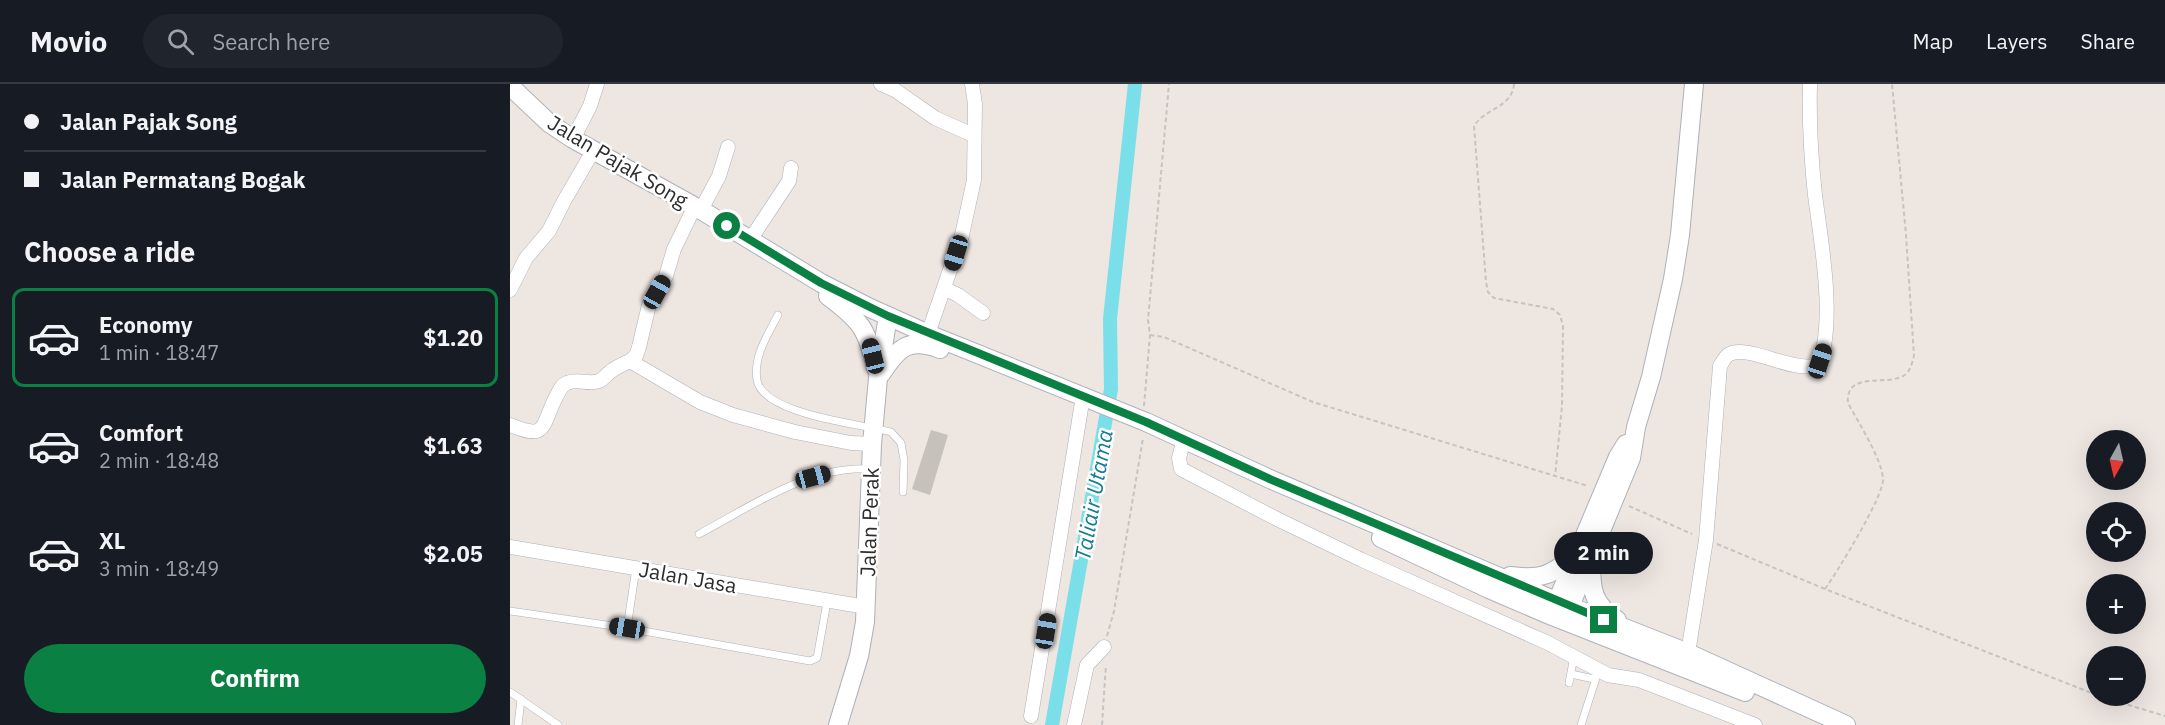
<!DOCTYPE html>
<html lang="en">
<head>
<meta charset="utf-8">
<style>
	:root { --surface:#171b24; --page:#20242c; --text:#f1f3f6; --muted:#9ea1a6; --line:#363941; --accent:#0b8043 }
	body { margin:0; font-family:"IBM Plex Sans",sans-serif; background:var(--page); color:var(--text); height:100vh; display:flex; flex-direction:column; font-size:22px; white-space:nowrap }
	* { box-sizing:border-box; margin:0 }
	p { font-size:20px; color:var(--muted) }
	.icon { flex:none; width:33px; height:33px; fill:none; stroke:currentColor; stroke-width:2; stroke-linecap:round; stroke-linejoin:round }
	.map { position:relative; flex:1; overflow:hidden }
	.details { display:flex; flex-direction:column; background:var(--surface); width:510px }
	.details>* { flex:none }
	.guide { display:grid; align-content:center; height:132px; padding:0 24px; background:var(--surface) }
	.needle { width:39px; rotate:188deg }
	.fabs { position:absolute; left:1576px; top:346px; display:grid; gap:12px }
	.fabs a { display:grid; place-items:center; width:60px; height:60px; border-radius:50%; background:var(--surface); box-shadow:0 6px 24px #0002; font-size:30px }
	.end { position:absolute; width:27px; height:27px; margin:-14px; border:8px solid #0b8043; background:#fff; box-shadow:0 0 0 3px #fff }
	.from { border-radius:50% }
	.bubble { position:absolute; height:42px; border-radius:21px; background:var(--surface); box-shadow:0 6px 24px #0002; font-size:20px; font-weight:700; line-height:42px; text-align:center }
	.car { position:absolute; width:18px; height:36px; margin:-18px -9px; border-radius:8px; box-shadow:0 0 4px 2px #0007; background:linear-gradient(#222 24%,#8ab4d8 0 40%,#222 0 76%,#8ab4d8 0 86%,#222 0) }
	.guide b { display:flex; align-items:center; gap:21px; height:57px; font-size:22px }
	.guide b+b { border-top:2px solid var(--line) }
	.guide i { width:15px; height:15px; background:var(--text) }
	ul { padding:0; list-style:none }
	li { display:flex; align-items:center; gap:18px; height:99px; margin:0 12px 9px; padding:0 12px; border:3px solid transparent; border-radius:12px }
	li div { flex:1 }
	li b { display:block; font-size:22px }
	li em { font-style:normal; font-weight:700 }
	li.on { border-color:var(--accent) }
	li>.icon { width:54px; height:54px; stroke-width:1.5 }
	h2 { padding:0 24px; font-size:27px; line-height:72px }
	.action { display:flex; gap:12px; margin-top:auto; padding:12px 24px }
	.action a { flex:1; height:69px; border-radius:36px; background:var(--accent); color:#fff; font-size:24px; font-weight:700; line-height:69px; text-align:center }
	header { display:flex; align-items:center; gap:36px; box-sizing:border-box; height:84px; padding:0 30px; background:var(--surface); border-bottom:2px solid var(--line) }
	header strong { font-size:28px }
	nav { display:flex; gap:33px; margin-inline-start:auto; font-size:21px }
	.search { width:420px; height:54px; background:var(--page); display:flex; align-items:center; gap:15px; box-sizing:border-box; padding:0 21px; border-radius:33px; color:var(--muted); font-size:22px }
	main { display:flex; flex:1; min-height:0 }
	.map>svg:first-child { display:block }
</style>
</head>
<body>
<header>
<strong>Movio</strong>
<div class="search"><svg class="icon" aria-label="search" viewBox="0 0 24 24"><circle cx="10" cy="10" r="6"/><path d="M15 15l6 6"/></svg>Search here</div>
<nav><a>Map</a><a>Layers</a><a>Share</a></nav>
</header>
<main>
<section class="details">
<div class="guide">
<b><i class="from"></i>Jalan Pajak Song</b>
<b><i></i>Jalan Permatang Bogak</b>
</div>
<h2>Choose a ride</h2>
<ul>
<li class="on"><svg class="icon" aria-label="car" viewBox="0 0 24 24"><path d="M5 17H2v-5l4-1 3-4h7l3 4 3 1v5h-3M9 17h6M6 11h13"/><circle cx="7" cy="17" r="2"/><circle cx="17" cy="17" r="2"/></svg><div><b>Economy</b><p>1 min · 18:47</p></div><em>$1.20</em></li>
<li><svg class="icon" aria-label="car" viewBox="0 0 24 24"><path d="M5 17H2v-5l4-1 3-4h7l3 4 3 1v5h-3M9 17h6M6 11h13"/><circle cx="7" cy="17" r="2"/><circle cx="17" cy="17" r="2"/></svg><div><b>Comfort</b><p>2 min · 18:48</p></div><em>$1.63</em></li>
<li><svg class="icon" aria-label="car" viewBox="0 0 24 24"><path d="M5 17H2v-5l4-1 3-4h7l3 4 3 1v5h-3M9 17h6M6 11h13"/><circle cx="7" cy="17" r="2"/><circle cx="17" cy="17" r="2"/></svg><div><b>XL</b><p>3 min · 18:49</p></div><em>$2.05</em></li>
</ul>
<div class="action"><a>Confirm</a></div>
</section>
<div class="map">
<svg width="1655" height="641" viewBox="0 0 1655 641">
	<rect width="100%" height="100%" fill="#eee6e1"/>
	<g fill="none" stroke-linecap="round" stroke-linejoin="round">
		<!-- canal -->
		<polyline stroke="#7adfe9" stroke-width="14" points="542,641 601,305 600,235 625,0"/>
	</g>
	<!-- building -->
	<polygon fill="#c7c1bc" points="421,346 438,351 420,411 402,405"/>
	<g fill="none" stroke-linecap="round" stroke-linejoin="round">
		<!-- lane casing -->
		<g stroke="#adb1b9" stroke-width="8">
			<g id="lane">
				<path d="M 268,231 C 258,250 243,273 247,296 C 253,331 352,340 381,348 L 391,359 L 394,376 L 393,408"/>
				<path d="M 189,450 C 242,422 299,381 361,385"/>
				<polyline points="0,527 117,544 300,577 307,574 317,518"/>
				<polyline points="117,544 126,484"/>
				<polyline points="1061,590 1084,595"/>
				<polyline points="1059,599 1064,572"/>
				<polyline points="0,608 48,641"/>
				<polyline points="8,641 11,615"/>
				<polyline points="1071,641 1089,585"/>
			</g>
		</g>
		<!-- street casing -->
		<g stroke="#adb1b9" stroke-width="15">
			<g id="street">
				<polyline points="371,0 385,6 425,34 463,51"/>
				<polyline points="63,55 80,22 87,0"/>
				<polyline points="191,126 209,92 218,63"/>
				<polyline points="240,156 279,97 281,84"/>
				<polyline points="435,205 448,211 473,229"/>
				<polyline points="0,206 16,174 39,147 54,117 83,67"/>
				<polyline points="418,250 452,151 464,96 465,20 462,0"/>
				<polyline points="120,277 126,272 129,263 139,221 156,192 164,165 185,122"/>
				<path d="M 0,341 C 38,357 31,342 46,313 C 49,308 51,301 57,299 C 67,294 79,301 89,297 C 94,295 96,291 100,288 C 106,283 113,280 120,277 L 190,318 L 223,331 L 285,348 L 341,359 L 362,360"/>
				<polyline points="674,355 669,374 671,385 767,435 852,476 1038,559 1098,591 1129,596 1245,641"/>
				<polyline points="0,463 356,523"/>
				<path d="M 1178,569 L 1196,456 L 1210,282 C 1212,279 1215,273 1218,271 C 1234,259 1281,287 1302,282 C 1305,281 1308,279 1310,277 C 1325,234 1311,157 1305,111 C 1301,74 1299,37 1300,0"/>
				<polyline points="521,632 573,312"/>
				<polyline points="564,641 577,581 594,563"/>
			</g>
		</g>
		<!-- secondary casing -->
		<g stroke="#adb1b9" stroke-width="20">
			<g id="secondary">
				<polyline points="0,2 39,39 63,55 191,126 311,199 360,224 418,250 636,338 762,396 1048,518 1178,569 1336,641"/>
				<path d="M 318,212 C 350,236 357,244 366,284"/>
				<path d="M 371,290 C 388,264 398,253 430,265"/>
				<polyline points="871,454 979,505 1042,532 1235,608"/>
				<path d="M 1081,477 C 1081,505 1082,520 1107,536"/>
				<path d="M 1000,492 C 1032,496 1042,491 1067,470"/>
				<polyline points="1043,527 1108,373 1116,360"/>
				<polyline points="1056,532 1121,374 1126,343 1141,293 1163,195 1170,151 1184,0"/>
				<polyline points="328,641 349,572 355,538 362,360 368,294 378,232"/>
			</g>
		</g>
		<!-- path -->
		<g stroke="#c4c4c4" stroke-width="2" stroke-dasharray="4.5 3" stroke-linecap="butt">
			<path d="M 1004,0 C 1002,24 975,24 964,42 L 976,198 L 978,208 L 984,214 L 1043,225 L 1050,231 L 1053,242 L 1052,322 L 1045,393"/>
			<polyline points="640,251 654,253 803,318 1078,402"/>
			<polyline points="634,322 640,251 638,236 659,0"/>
			<polyline points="1119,422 1182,450"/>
			<polyline points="1207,460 1315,505 1587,611"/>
			<path d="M 1315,505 C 1327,488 1374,412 1373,395 C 1372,375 1348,338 1338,319 C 1335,285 1380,304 1396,290 C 1401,286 1402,278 1404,272 L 1396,151 L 1382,0"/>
			<polyline points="597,552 604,527 633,354"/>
			<polyline points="1589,612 1655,632"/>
			<polyline points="592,641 596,581"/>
		</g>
		<!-- lane -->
		<use href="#lane" stroke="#fff" stroke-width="7"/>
		<!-- street -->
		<use href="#street" stroke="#fff" stroke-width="14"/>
		<!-- secondary -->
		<use href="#secondary" stroke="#fff" stroke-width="18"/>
	</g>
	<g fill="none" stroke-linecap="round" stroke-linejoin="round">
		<!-- route -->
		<polyline stroke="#0b8043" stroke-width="8" points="217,142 311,199 378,232 636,338 762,396 1094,536"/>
	</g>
	<g text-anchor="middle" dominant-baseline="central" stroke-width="5" stroke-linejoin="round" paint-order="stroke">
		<!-- street labels -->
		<g font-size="21" fill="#2d2d2d" stroke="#fff">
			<text transform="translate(108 77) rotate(31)">Jalan Pajak Song</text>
			<text transform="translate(359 438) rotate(-88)">Jalan Perak</text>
			<text transform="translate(178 493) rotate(10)">Jalan Jasa</text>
		</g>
		<!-- water labels -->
		<g font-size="22" font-style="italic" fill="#157d93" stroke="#fff">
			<text transform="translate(583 411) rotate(-80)">Taliair Utama</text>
		</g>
	</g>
</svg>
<div class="fabs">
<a><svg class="needle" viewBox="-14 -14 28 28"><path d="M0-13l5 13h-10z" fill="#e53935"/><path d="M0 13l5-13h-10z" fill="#9ea1a6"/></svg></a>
<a><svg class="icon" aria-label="locate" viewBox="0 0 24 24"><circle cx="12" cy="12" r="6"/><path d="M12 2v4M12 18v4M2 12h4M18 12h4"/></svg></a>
<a>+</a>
<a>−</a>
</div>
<i class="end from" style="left:217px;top:142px"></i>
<i class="end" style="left:1094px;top:536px"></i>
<div class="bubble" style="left:1044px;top:448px;width:99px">2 min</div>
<i class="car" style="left:446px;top:169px;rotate:197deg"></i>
<i class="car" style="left:147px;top:208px;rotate:29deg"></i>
<i class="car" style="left:363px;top:272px;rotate:346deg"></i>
<i class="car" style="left:1310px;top:277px;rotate:18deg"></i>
<i class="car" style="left:303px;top:393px;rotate:75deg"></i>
<i class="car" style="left:117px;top:544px;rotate:279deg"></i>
<i class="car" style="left:536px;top:547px;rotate:9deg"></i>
</div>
</main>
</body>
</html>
